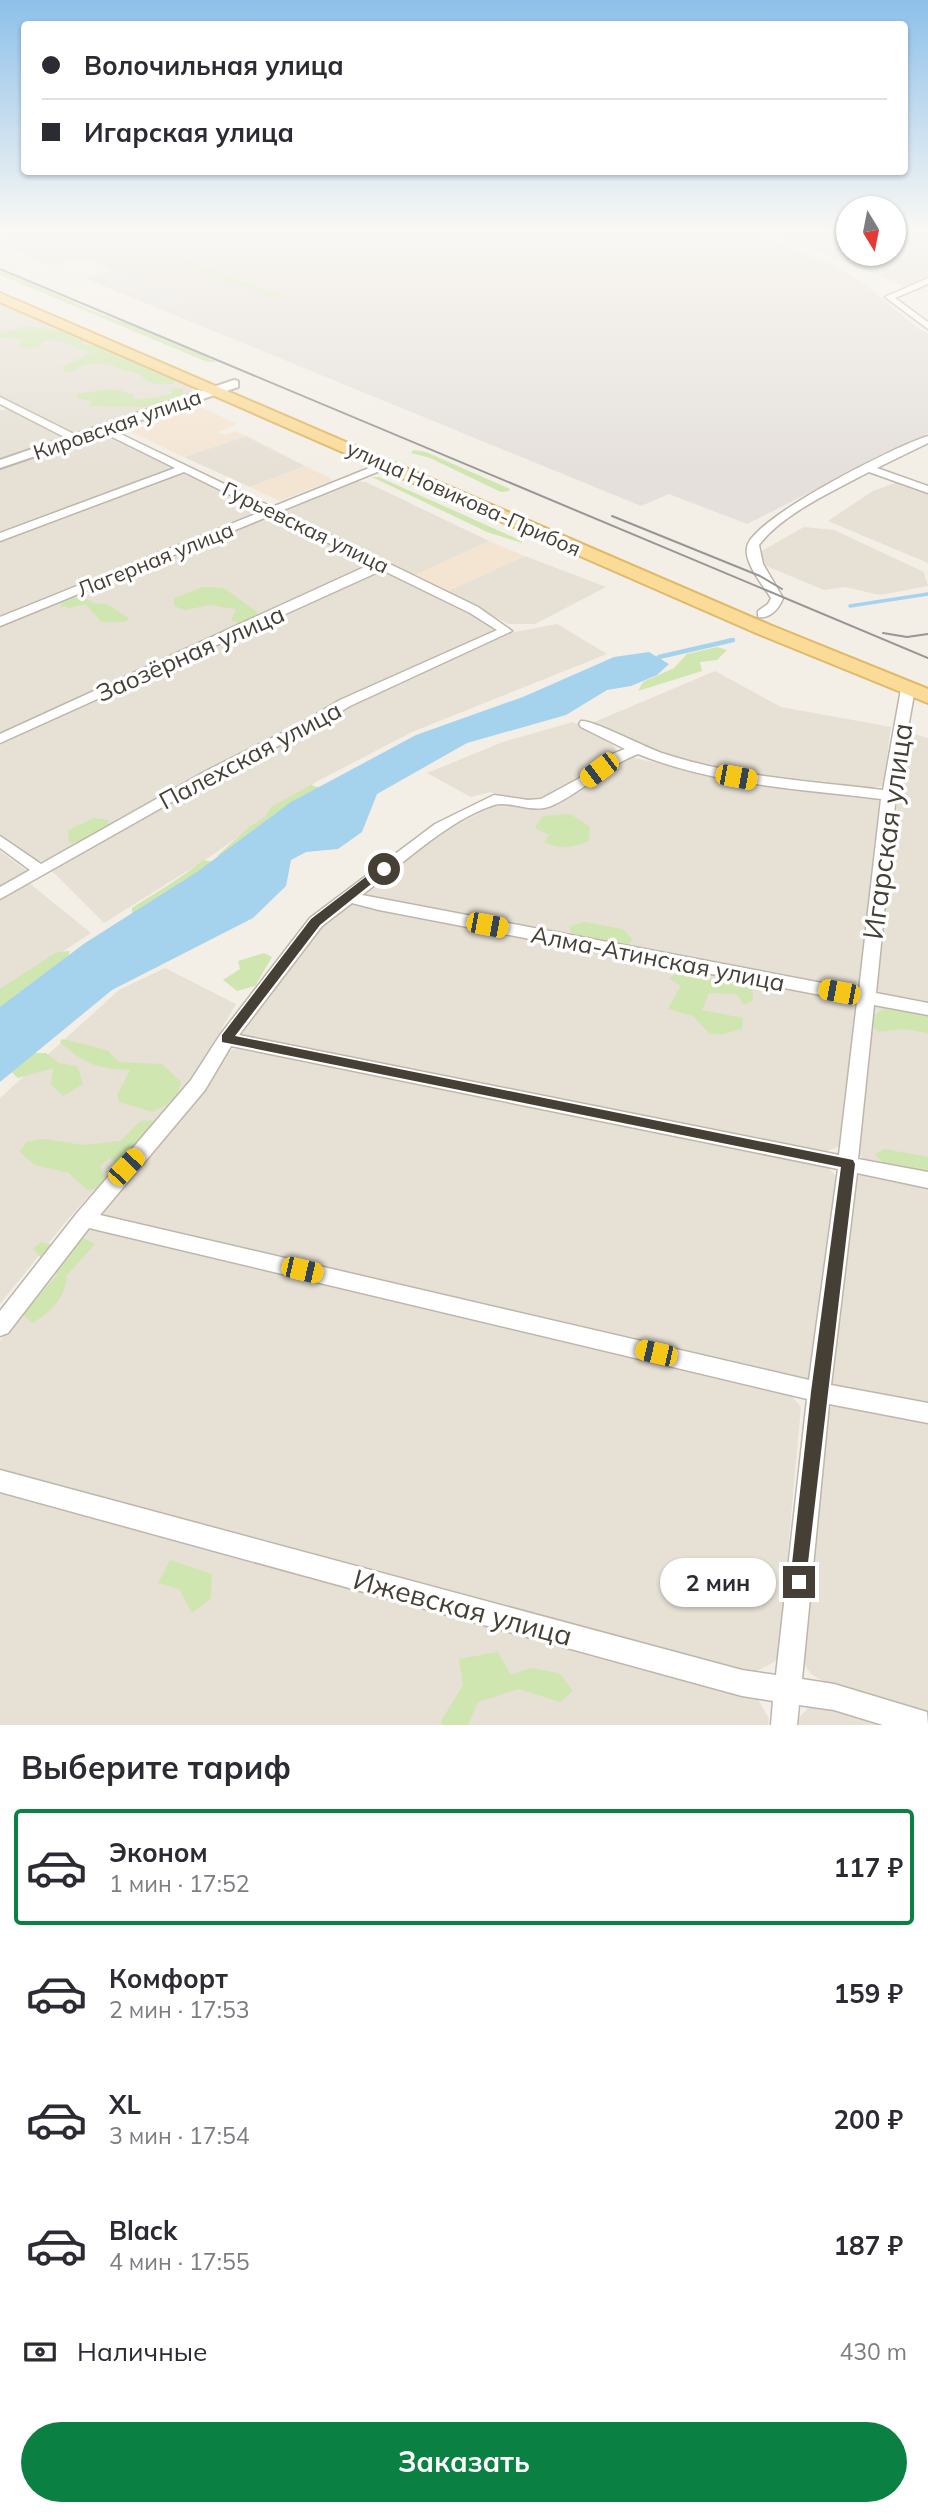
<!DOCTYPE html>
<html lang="ru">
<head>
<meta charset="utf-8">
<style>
	:root { --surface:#fff; --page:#f2f2f3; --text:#2b2b33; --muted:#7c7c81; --line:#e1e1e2; --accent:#0b8043 }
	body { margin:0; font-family:Mulish,sans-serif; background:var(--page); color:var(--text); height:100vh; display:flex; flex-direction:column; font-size:26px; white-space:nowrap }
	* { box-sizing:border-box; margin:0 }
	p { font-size:23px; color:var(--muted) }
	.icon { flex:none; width:38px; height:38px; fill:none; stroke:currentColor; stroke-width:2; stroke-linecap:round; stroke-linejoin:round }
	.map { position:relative; height:1725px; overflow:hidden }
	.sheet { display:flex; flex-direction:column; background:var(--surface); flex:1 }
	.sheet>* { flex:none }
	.hud { position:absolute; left:21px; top:21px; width:887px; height:154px; border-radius:7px; box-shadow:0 2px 5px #0004; display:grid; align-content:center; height:154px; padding:0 21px; background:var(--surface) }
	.needle { width:46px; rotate:170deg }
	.buttons { position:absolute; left:836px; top:196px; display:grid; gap:14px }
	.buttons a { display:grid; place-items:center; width:70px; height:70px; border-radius:50%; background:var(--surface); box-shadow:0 2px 5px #0004; font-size:35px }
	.end { position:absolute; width:32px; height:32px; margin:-16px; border:9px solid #453f36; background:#fff; box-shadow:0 0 0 4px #fff }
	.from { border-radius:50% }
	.bubble { position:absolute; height:49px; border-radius:24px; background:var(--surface); box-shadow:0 2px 5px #0004; font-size:23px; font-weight:700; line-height:49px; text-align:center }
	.car { position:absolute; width:21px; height:42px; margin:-21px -10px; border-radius:9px; box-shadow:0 0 5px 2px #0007; background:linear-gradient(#f5c518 24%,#345 0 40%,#f5c518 0 76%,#345 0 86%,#f5c518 0) }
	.hud b { display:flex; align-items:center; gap:24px; height:66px; font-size:26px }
	.hud b+b { border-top:2px solid var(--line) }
	.hud i { width:18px; height:18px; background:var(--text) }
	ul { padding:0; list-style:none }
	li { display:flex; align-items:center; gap:21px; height:116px; margin:0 14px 10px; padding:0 7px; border:4px solid transparent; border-radius:7px }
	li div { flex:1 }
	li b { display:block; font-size:26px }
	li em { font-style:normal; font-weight:700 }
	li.selected { border-color:var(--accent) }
	li>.icon { width:63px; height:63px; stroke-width:1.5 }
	h2 { padding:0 21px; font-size:32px; line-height:84px }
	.pay { display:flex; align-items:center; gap:18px; height:77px; padding:0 21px; font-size:26px }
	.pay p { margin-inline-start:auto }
	.cta { display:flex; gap:14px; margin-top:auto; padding:14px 21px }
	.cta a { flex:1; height:80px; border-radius:42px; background:var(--accent); color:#fff; font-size:28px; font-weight:700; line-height:80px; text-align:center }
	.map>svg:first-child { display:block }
</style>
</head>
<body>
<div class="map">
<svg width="928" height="1725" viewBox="0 0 928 1725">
	<rect width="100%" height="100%" fill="#f3efe7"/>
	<!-- residential -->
	<g fill="#e6e0d5">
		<polygon points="0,303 191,387 193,391 184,397 83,433 72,433 0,396"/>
		<polygon points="13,409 64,435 63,440 0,462 0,410"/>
		<polygon points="97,434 106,434 171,467 169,472 0,536 0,467"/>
		<polygon points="246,436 305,466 250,487 184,457"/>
		<polygon points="178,473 187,473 262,510 259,515 0,619 0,540"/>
		<polygon points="355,481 366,482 489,541 413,576 285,514 285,510"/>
		<polygon points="898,482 928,493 928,563 828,521 873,491"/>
		<polygon points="276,517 370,564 370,569 0,735 0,625 263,518"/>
		<polygon points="804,527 834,530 924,572 928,586 880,595 845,587 824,590 764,565 760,552"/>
		<polygon points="525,556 606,587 535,624 509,624 446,592"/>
		<polygon points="381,569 469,611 493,627 491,633 50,860 37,861 0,834 0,742"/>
		<polygon points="557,624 607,654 412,732 316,782 208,858 104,923 50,869 241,762 309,731 350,704 509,633"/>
		<polygon points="715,671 781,707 891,727 883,786 871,788 812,780 758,779 640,747 592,723"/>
		<polygon points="573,722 614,746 617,751 582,778 531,802 490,792 471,797 427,773 503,742"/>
		<polygon points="906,732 928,738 928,1004 884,995 874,988"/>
		<polygon points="622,757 634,758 759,785 870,794 879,801 860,980 852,986 841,988 368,897 360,887 431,839 500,802 527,809 546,808 577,793"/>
		<polygon points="0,851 27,871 19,879 0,890"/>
		<polygon points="29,883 91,933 0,993 0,900"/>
		<polygon points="352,902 845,997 856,1004 840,1146 824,1152 241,1035 237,1029 321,924"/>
		<polygon points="165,968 236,1004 190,1083 68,1219 0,1304 0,1098 119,990"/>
		<polygon points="885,1005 928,1013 928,1174 866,1162 856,1152 870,1008"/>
		<polygon points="239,1048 826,1165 836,1176 812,1378 803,1381 104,1216 103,1205 225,1052"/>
		<polygon points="859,1171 928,1185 928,1407 840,1390 829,1382 853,1175"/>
		<polygon points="92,1229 789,1393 801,1407 778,1660 755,1672 0,1474 0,1341 76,1236"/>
		<polygon points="844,1402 928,1419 928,1716 842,1692 811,1674 803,1662 826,1409"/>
		<polygon points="0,1491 758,1699 769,1719 768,1725 0,1725"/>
		<polygon points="809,1707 831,1709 885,1725 796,1725 796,1721"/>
	</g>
	<!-- commercial -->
	<g fill="#f4e5d3">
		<polygon points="199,406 237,424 218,432 225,435 236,431 246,436 184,457 129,431"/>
		<polygon points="305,466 334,480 279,501 250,487"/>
		<polygon points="489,541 525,556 446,592 413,576"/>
	</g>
	<!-- industrial -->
	<g fill="#e5e0db">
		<polygon points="0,228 744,228 835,266 866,285 919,329 928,333 928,433 747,524 669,494 641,506 84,278 112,270 100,264 83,257 53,266 0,243 0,240 11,237 0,235"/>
		<polygon points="761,228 849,228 849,254 894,254 894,228 928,228 928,277 905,286"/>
	</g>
	<!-- green -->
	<g fill="#cfe6b1">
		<polygon points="181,260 284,296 274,298 177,261"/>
		<polygon points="0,269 93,311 187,346 216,362 207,362 0,275"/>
		<path d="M 30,326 L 62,332 L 82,341 L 82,344 C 93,344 111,348 117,357 L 134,359 L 152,372 L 175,378 L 174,384 C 162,384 147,386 140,374 C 111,369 108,357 78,367 L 77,370 L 64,372 L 62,367 L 91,353 L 52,339 L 41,343 L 41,347 L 28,349 L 17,345 L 22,341 L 20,339 L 0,337 L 0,332 Z"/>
		<path d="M 183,388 L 183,395 L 152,407 L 89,406 L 91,401 L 77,398 L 77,394 C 101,391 110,385 134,395 L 133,399 C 148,400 158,396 172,394 L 172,389 Z"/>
		<polygon points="414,450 426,452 510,489 509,491 501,492 430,458 411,453"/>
		<polygon points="372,477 379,477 522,541 522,543 487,532"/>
		<polygon points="203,587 224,588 257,612 257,617 242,625 231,620 236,609 210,605 185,610 174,606 174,598"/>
		<polygon points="81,596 96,604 105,603 129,618 125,622 102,622 85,604 70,608 60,606 63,602"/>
		<polygon points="717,647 727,650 717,660 700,662 702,671 638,691 643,682 674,668 687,654"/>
		<polygon points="311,785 321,788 228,858 217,856 249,827 265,817 271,807"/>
		<path d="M 570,814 L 590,827 L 589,841 C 572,848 561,850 544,842 L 549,835 L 535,828 L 542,816 Z"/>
		<polygon points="94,818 109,820 108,827 80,842 69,843 68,830"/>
		<path d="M 203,860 L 215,862 L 132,921 L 132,908 C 156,892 181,879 203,860 Z"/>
		<polygon points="584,922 623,929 633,940 625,946 573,936 569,927"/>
		<polygon points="70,951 66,962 0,1013 0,989 57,952"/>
		<polygon points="264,953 272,957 255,986 237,991 223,980 240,969 238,961"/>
		<polygon points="680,972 713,980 752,982 753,1000 744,1005 736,994 709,993 702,1010 743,1018 742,1029 723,1034 710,1034 693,1016 668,1009 681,986 669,978"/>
		<polygon points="883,1009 928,1014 928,1033 904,1029 878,1032 868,1021"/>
		<path d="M 62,1039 L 107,1050 L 119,1062 L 162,1064 L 181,1082 L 175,1100 L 153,1112 L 119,1102 L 117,1095 L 130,1070 C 97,1068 85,1065 60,1042 Z"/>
		<polygon points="28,1053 46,1053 59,1063 77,1066 83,1084 63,1096 51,1084 53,1068 18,1078 9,1070"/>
		<polygon points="152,1120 156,1137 134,1161 118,1166 110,1158 100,1166 106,1178 101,1188 87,1190 69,1173 35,1165 20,1152 26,1142 43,1139 85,1145 120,1141 140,1121"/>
		<polygon points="884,1149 928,1157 928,1171 884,1163 875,1155"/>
		<path d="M 84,1238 L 95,1244 L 67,1275 C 66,1296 51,1313 32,1323 L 23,1314 L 57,1275 L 33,1249 L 41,1242 L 67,1248 Z"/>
		<polygon points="170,1560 212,1574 211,1598 192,1613 179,1589 158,1583"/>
		<polygon points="498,1652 511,1675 530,1668 559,1673 573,1691 560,1702 519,1689 478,1702 468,1725 442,1725 441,1721 463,1685 459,1659"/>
	</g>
	<!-- parking -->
	<polygon fill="#e4e2df" points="118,271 193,301 170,308 94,277"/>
	<!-- water -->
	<polygon fill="#a5d2ed" points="649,652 669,664 657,675 631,686 607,690 566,715 467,743 377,794 362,832 338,849 306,852 291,860 286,886 253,918 112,990 0,1082 0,1007 85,943 197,872 291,802 416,735 523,697 614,657"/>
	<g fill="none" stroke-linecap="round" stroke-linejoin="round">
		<!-- stream-far1 -->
		<polyline stroke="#a5d2ed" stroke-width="3.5" points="850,606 928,594"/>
		<!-- stream -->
		<polyline stroke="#a5d2ed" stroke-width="4.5" points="659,657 733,640"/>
		<!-- minor casing -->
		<g stroke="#beb6aa" stroke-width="3">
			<g id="minor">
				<polygon points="928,278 928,284 895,298 928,322 928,329 885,297"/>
				<polygon points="0,397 80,437 81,439 72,441 0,404"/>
				<polygon points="104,426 272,507 384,462 392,462 392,466 281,511 478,607 512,631 350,706 308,731 216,777 0,899 0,887 30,870 0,848 0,836 41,864 206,771 298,725 340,700 497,630 470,613 380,569 376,573 0,743 0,734 371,564 272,515 0,626 0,617 263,511 184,472 0,541 0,533 175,468 100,431 100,427"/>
				<path d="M 928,436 L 928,443 L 877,468 L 928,486 L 928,493 L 869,472 C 835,490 782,514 759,545 L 763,564 L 783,598 C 779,609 770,619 758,617 L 758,611 L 768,604 L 771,598 C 763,585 741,560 748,544 C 760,515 895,446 928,436 Z"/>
				<path d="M 908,685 L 915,689 L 896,795 L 876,993 L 928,1003 L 928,1015 L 874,1005 L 858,1159 L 928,1172 L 928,1188 L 857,1173 L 831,1385 L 928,1403 L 928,1423 L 829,1404 L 802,1679 L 834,1684 L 927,1712 L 928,1725 L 883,1725 L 834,1710 L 799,1705 L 797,1725 L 771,1725 L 773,1701 L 742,1696 L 0,1492 L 0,1470 L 742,1670 L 776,1675 L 807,1399 L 89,1228 L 8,1333 L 0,1336 L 0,1311 L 77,1213 L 191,1080 L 220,1035 L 310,918 L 435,824 L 494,795 L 528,800 L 541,799 L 578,779 L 610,755 L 625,749 L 581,727 L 579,724 L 581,721 C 592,719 648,749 665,754 C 735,777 810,781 883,790 L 901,689 ZM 638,754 C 715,785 800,789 881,799 L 859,990 L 362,895 C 400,866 448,820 494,805 C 510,800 531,814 551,806 C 583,792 606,766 638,754 ZM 352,903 L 379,910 L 857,1002 L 839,1155 L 239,1035 L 322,926 ZM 231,1046 L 838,1169 L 809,1380 L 100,1215 L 205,1090 Z"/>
			</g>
		</g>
		<!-- tertiary casing -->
		<g stroke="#beb6aa" stroke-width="4">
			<polygon id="tertiary" points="234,380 238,381 238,387 0,468 0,460"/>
		</g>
		<!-- primary casing -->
		<g stroke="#dfb868" stroke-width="4">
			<polygon id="primary" points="0,293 770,625 928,689 928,703 756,633 0,302"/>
		</g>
		<!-- minor -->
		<use href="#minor" fill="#fff" fill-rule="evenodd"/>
		<!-- tertiary -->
		<use href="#tertiary" fill="#fff" fill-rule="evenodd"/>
		<!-- primary -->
		<use href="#primary" fill="#fadb98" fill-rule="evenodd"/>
		<!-- tram -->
		<g stroke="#969696" stroke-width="2">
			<polyline points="0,269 928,658"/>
			<polyline points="612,516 760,576 782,589"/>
			<polyline points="883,633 907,637 928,634"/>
		</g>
	</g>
	<!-- sky -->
	<linearGradient id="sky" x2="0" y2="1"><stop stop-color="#8dc0ea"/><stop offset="0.49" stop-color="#faf8f4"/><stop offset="1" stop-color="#faf8f4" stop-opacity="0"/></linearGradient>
	<rect width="928" height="469" fill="url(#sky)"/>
	<!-- route -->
	<polygon fill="#453f36" points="380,866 390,869 320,925 235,1036 853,1160 855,1164 805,1588 799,1590 792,1588 790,1582 811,1392 841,1167 222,1042 222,1035 311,919"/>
	<g text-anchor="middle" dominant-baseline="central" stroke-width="7" stroke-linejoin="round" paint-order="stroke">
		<!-- far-street labels -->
		<g font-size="21" fill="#453f36" stroke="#fff">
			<text transform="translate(117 424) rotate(-19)">Кировская улица</text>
			<text transform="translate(464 498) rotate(24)">улица Новикова-Прибоя</text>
			<text transform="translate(306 527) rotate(26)">Гурьевская улица</text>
			<text transform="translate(155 559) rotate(-22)">Лагерная улица</text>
		</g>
		<!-- street labels -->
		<g font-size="24" fill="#453f36" stroke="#fff">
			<text transform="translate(190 653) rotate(-24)">Заозёрная улица</text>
			<text transform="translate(250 755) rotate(-28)">Палехская улица</text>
			<text transform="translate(658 958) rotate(11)">Алма-Атинская улица</text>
		</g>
		<!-- near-street labels -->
		<g font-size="28" fill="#453f36" stroke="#fff">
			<text transform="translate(887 831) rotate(-82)">Игарская улица</text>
			<text transform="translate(463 1607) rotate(15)">Ижевская улица</text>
		</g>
	</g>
</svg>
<div class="buttons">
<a><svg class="needle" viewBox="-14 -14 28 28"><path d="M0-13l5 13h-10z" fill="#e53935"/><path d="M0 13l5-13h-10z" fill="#7c7c81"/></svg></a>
</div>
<i class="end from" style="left:384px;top:869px"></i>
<i class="end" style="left:799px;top:1582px"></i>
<div class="bubble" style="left:660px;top:1558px;width:116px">2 мин</div>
<i class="car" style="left:599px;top:770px;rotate:233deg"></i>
<i class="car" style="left:736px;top:777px;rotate:101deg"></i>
<i class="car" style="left:487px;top:925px;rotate:101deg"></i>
<i class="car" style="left:839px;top:992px;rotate:281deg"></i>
<i class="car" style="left:126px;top:1167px;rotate:43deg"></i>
<i class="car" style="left:302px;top:1270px;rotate:103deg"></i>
<i class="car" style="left:656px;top:1353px;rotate:283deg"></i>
<div class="hud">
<b><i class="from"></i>Волочильная улица</b>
<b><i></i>Игарская улица</b>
</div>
</div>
<section class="sheet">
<h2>Выберите тариф</h2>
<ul>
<li class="selected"><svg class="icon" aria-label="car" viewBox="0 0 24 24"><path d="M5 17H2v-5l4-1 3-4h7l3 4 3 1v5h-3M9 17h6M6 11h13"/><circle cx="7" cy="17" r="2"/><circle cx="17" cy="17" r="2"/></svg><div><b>Эконом</b><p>1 мин · 17:52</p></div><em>117 ₽</em></li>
<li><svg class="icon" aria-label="car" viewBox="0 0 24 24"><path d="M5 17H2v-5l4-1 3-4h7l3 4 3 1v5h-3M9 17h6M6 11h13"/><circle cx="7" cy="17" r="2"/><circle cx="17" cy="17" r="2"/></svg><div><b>Комфорт</b><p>2 мин · 17:53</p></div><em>159 ₽</em></li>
<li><svg class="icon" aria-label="car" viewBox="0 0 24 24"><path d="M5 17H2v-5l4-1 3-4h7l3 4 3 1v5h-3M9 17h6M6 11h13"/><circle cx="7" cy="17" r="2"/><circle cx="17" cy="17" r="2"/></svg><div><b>XL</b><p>3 мин · 17:54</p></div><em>200 ₽</em></li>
<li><svg class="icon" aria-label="car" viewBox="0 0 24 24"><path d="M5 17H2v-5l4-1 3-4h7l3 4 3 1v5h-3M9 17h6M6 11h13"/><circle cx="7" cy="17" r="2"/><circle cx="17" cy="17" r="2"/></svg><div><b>Black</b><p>4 мин · 17:55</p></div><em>187 ₽</em></li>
</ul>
<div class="pay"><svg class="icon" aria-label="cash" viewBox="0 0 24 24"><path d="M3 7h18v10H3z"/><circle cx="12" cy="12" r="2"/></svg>Наличные<p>430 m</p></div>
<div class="cta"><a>Заказать</a></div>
</section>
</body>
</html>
